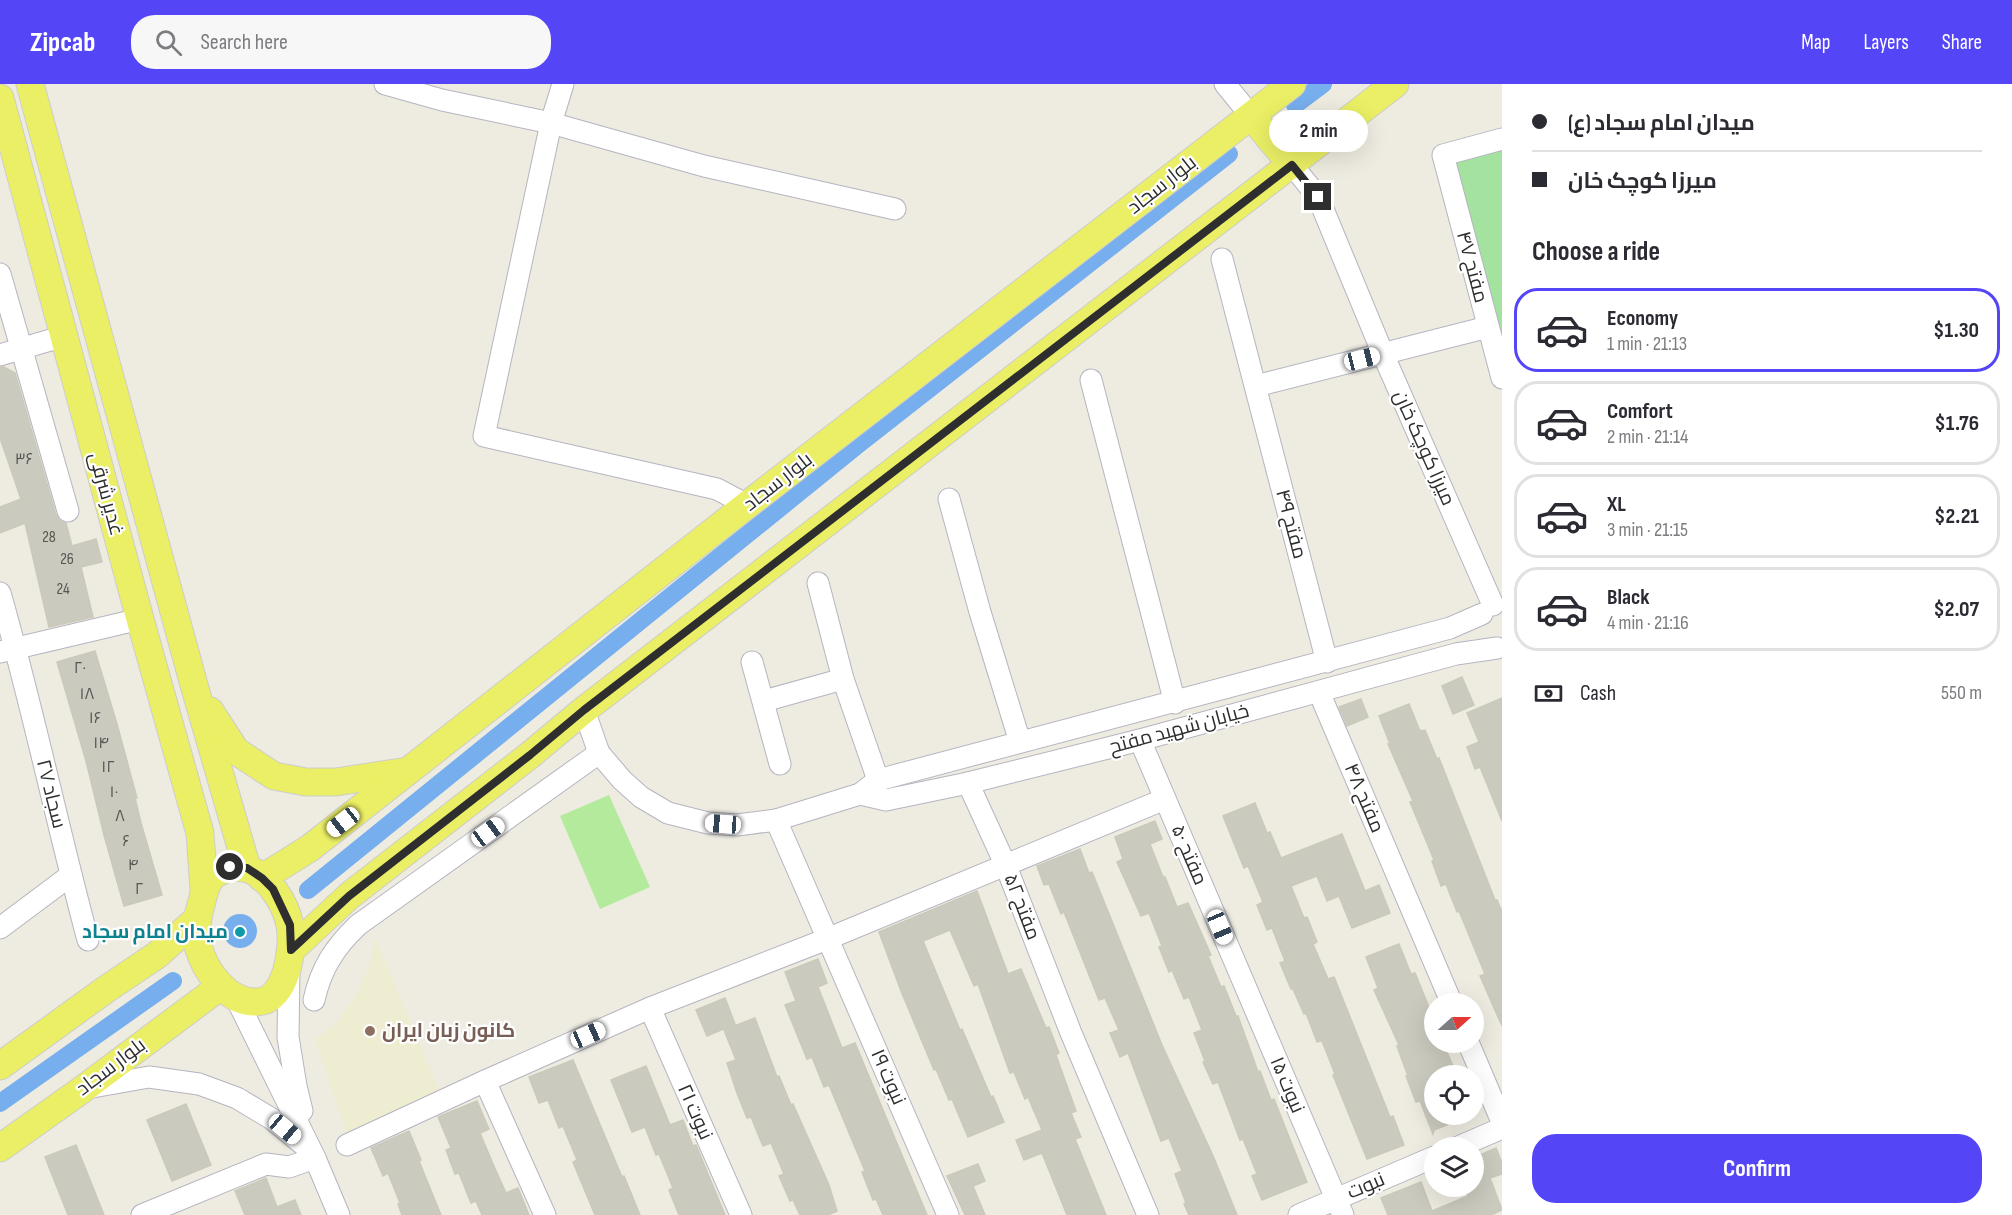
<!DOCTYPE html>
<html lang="en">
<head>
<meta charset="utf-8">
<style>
	:root { --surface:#fff; --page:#f7f7f7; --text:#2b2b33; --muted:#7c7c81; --line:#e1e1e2; --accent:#5445f7 }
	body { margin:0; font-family:"Sofia Sans Condensed",Cairo,sans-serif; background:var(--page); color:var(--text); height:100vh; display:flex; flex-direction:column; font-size:22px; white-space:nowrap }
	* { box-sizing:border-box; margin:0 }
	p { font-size:20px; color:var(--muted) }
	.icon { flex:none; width:33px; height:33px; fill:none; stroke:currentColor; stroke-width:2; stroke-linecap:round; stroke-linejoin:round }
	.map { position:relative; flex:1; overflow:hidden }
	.panel { display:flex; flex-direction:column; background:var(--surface); width:510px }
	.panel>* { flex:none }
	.hud { display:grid; align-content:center; height:132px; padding:0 30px; background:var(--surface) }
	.needle { width:39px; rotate:69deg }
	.controls { position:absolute; left:1424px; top:909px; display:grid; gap:12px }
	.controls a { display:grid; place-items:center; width:60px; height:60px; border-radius:50%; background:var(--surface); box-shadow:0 6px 24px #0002; font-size:30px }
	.end { position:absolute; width:27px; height:27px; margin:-14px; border:8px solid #2e2e2e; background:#fff; box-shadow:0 0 0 3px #fff }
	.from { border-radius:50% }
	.bubble { position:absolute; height:42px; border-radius:21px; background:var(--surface); box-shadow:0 6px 24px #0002; font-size:20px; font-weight:700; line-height:42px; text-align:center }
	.car { position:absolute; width:18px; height:36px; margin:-18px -9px; border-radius:8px; box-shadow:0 0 4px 2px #0007; background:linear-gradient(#fff 24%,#345 0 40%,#fff 0 76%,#345 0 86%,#fff 0) }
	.hud b { display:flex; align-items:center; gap:21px; height:57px; font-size:22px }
	.hud b+b { border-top:2px solid var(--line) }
	.hud i { width:15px; height:15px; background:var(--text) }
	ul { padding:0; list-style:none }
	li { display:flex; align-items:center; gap:18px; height:84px; margin:0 12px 9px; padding:0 18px; border:3px solid var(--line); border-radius:24px }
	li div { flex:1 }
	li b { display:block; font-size:22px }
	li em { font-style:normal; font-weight:700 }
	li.selected { border-color:var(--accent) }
	li>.icon { width:54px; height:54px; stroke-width:1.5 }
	h2 { padding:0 30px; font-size:27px; line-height:72px }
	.pay { display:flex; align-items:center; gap:15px; height:66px; padding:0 30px; font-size:22px }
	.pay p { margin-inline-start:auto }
	.action { display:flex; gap:12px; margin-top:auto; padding:12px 30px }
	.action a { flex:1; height:69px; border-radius:24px; background:var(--accent); color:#fff; font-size:24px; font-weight:700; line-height:69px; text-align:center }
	header { display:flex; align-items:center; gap:36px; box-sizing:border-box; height:84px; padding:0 30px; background:var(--accent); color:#fff }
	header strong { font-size:28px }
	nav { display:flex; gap:33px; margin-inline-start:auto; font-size:21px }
	.search { width:420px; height:54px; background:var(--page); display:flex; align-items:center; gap:15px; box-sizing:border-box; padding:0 21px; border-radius:24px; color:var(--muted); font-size:22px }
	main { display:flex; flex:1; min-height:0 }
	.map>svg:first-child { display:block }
</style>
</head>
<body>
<header>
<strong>Zipcab</strong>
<div class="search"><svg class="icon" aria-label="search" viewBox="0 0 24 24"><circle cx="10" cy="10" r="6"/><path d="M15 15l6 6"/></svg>Search here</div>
<nav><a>Map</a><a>Layers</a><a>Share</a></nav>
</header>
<main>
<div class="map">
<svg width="1502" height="1131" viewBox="0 0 1502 1131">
	<rect width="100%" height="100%" fill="#eeece1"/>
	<!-- education -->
	<polygon fill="#efedd1" points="375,853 443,1015 356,1052 346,1049 315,955 336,939 355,913 370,880"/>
	<!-- green -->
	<polygon fill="#a4e39f" points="1502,64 1502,263 1452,77"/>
	<!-- pitch -->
	<polygon fill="#b3ea9b" points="609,711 650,803 600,825 560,732"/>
	<!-- water -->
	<circle fill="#77aeed" cx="240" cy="847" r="17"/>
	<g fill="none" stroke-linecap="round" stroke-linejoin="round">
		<!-- canal -->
		<g stroke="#77aeed" stroke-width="18">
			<polyline points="1295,21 1323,0"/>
			<polyline points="308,806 860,359 1229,70"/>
			<polyline points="0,1019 173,897"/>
		</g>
	</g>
	<!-- building -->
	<g fill="#cacabf" stroke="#cac9ba" stroke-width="1.5">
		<polygon points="0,283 4,283 15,289 56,431 60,437 66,439 72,462 96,455 102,478 81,483 93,533 49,543 25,439 0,449 0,423 21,415 0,354"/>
		<polygon points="95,567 117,640 137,714 135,714 141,739 162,811 124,822 104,751 86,677 57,578"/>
		<polygon points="1462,593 1474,621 1453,630 1442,602"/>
		<polygon points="1502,614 1502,737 1480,683 1475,685 1467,663 1479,658 1467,629"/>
		<polygon points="1361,615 1368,633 1347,642 1339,623"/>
		<polygon points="1409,620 1420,647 1425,646 1437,675 1439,674 1495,816 1497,816 1502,828 1502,942 1480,892 1485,890 1459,827 1457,828 1446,800 1441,802 1432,777 1434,776 1410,718 1413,717 1388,660 1390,660 1379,632"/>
		<polygon points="1255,719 1267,749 1270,748 1281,774 1342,750 1365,807 1379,801 1390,829 1352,844 1339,812 1327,817 1317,792 1291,802 1304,834 1307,833 1317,858 1313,860 1328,895 1334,893 1390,1033 1393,1032 1404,1061 1367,1075 1333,991 1335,990 1322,957 1317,958 1306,929 1304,930 1293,905 1291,905 1280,879 1285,877 1272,844 1267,846 1257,821 1263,818 1248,782 1244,784 1223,732"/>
		<polygon points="1155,737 1162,755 1150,760 1163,793 1165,793 1177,823 1188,819 1211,871 1208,872 1221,903 1224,902 1236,932 1238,932 1258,988 1260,987 1271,1016 1274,1015 1307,1098 1262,1116 1252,1092 1257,1090 1243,1055 1240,1056 1218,998 1213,1000 1203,978 1205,977 1194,949 1202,946 1189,913 1184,915 1172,886 1169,888 1159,863 1162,862 1149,829 1141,832 1117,778 1123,775 1115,753"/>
		<polygon points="1080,765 1089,789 1092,788 1162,961 1214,1074 1237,1131 1189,1131 1184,1120 1186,1119 1175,1090 1182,1087 1169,1054 1161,1057 1128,969 1120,973 1110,949 1119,946 1105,914 1099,916 1064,828 1061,830 1049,800 1044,801 1037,782"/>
		<polygon points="977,807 1008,890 1021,885 1046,944 1049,943 1059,969 1056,971 1076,1027 1071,1029 1081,1053 1075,1055 1106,1131 1067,1131 1042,1069 1024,1076 1016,1056 1042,1046 1028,1013 1025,1015 1014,988 1010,989 978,900 974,902 950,846 923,857 960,946 962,945 991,1013 993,1012 1004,1038 968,1053 952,1015 949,1016 936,985 934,986 901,907 879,848"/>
		<polygon points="1399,860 1411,890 1415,889 1434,936 1434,958 1443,958 1457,992 1434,992 1434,1030 1471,1031 1434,1046 1433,1050 1420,1017 1416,1018 1406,992 1408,992 1397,962 1399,961 1374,906 1378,904 1366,873"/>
		<polygon points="818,875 827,899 818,903 842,964 855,959 927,1131 883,1131 876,1115 873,1116 862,1088 865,1087 829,1001 824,1003 812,973 807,975 785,921 796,917 785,888"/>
		<polygon points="725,914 735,940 707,952 696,926"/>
		<polygon points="755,934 777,993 779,992 791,1021 793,1020 829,1101 837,1127 828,1131 800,1131 793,1116 790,1117 779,1092 784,1090 771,1059 763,1062 751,1033 747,1034 737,1009 727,979 736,976 724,946"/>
		<polygon points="573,976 622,1093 624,1092 640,1131 595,1131 573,1078 577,1076 563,1042 559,1044 548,1016 539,1019 529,993"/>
		<polygon points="646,982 670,1041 683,1036 693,1062 696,1061 708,1090 725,1131 679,1131 669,1106 673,1104 659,1070 656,1071 645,1043 632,1048 611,996"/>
		<polygon points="477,1017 489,1045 480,1049 493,1080 506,1109 518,1104 529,1131 482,1131 476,1117 471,1119 459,1089 455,1090 446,1066 451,1064 438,1033"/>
		<polygon points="186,1020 211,1081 172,1097 147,1036"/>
		<polygon points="409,1047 421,1076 419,1077 441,1131 402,1131 398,1120 400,1119 388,1089 383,1092 371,1064"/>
		<polygon points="76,1061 104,1131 68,1131 45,1073"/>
		<polygon points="1496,1064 1502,1079 1502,1090 1490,1094 1502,1126 1491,1131 1388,1131 1381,1114 1421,1098 1432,1127 1468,1112 1464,1102 1473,1102 1473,1074"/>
		<polygon points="978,1080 985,1097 973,1102 985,1131 965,1131 947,1092"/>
		<polygon points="266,1094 277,1123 295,1116 301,1131 245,1131 235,1107"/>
	</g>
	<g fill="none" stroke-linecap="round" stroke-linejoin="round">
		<!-- minor casing -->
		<g stroke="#b5b4c0" stroke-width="23">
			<g id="minor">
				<polyline points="385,0 442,16 551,39 704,82 895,125"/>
				<polyline points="563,0 551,39 484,352 717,405 747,421"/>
				<polyline points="1225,0 1251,32"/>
				<polyline points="1502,55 1443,71 1502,294"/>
				<polyline points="1292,81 1318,113 1383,270 1493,521"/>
				<polyline points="1222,175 1327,578"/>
				<polyline points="0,190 68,427"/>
				<polyline points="0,271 64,252"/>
				<polyline points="1091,296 1175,619"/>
				<polyline points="1256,302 1488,243"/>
				<polyline points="949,415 980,528 1020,658"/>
				<polyline points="818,499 843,595 878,696"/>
				<path d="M 0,509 C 33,624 57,741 88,856"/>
				<polyline points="0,568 140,535"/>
				<polyline points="752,578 780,680"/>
				<polyline points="1319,608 1452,920"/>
				<polyline points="764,617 843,595"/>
				<polyline points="584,626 599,669 622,696 641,713 668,729 708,739 737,741 776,736 860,710 878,696 1450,544 1482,530"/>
				<polyline points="1140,656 1343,1131"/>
				<polyline points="968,699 1006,782 1071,949 1148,1131"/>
				<polyline points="860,710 886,716 968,699 1140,656 1456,570 1497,564"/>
				<polyline points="776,736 948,1131"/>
				<polyline points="0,844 71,791"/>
				<polyline points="289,886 288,953 296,1002 302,1027"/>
				<polyline points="236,914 315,1074 339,1131"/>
				<path d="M 314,916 C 321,884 335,863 358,841 L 599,669"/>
				<polyline points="650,924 741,1131"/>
				<polyline points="1468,958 1502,1038"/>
				<polyline points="485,997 545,1131"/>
				<polyline points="87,1004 149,993 199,1000 237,1014 272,1035 311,1067"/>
				<polyline points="347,1061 485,997 650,924 827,855 1165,715"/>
				<polyline points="1456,1064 1502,1044"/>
				<polyline points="142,1131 266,1080 289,1083 315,1074"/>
				<polyline points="1299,1131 1434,1073"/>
			</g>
		</g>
		<!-- major casing -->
		<g stroke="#cdcdcd" stroke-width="29">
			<g id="major">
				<polyline points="30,0 194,601 247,784"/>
				<polyline points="0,14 140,535 200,749 204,806"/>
				<polyline points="1251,32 1292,81"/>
				<polyline points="210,627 236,667 274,692 306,698 336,698 408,687"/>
				<path d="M 229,783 C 235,784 243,783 248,785 C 269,792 286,821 290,841 C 294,864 287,917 257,918 C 227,919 205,887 198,862 C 194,847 198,831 202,817 C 204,808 207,798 213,792 C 217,788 225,786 229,783 Z"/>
				<polyline points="262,794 310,764 747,421 1292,0"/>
				<polyline points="291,866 349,812 530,671 584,626 1395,0"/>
				<polyline points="0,982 105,906 157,871 197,835"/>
				<polyline points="0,1064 83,1005 221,902"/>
			</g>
		</g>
		<!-- minor -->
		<use href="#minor" stroke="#fff" stroke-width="21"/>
		<!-- major -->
		<use href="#major" stroke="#eaef65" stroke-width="27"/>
	</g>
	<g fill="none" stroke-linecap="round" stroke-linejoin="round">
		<!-- route -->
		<polyline stroke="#2e2e2e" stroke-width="8" points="230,783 247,784 262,794 273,805 290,841 291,866 349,812 530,671 584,626 1292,81 1318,113"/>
	</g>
	<!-- markers -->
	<circle fill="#0f9aa8" stroke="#fff" stroke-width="2" cx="240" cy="848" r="6"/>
	<circle fill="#8d6e63" stroke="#fff" stroke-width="2" cx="370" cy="947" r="6"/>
	<g text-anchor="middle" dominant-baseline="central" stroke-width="4.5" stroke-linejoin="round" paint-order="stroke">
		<!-- number labels -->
		<g font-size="16" fill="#555552">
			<text x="24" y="375">۳۶</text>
			<text x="49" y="453">28</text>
			<text x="67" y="475">26</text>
			<text x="63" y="505">24</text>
			<text x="80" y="584">۲۰</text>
			<text x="87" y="610">۱۸</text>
			<text x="95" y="634">۱۶</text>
			<text x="101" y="659">۱۴</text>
			<text x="108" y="683">۱۲</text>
			<text x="114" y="708">۱۰</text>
			<text x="120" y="732">۸</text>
			<text x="126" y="757">۶</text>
			<text x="133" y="781">۴</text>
			<text x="139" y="805">۲</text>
		</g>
		<!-- street labels -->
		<g font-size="20" fill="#2e2e2e" stroke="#fff">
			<text transform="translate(1162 101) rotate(-38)">بلوار سجاد</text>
			<text transform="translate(1472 183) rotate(75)">مفتح ۴۷</text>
			<text transform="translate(1424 364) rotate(66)">میرزا کوچک خان</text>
			<text transform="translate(778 398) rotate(-38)">بلوار سجاد</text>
			<text transform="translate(106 410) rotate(75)">غدیر شرقی</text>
			<text transform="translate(1291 440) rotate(75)">مفتح ۴۹</text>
			<text transform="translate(1179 645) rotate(-15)">خیابان شهید مفتح</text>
			<text transform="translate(51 710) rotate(76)">سجاد ۲۷</text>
			<text transform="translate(1364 714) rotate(67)">مفتح ۴۸</text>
			<text transform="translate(1189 771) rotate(67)">مفتح ۵۰</text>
			<text transform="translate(1022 823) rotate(69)">مفتح ۵۲</text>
			<text transform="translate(111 983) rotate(-37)">بلوار سجاد</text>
			<text transform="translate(888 993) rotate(66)">نبوت ۱۹</text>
			<text transform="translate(1287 1001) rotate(67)">نبوت ۱۵</text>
			<text transform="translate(695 1028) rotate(66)">نبوت ۲۱</text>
			<text transform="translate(1366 1102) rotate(-23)">نبوت</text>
		</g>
		<!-- culture labels -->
		<g font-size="20" font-weight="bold" fill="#0d838f" stroke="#fff" text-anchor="end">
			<text x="228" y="848">میدان امام سجاد</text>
		</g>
		<!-- education labels -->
		<g font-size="20" font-weight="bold" fill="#785e54" stroke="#fff" text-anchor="start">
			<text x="382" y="947">کانون زبان ایران</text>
		</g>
	</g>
</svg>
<div class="controls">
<a><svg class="needle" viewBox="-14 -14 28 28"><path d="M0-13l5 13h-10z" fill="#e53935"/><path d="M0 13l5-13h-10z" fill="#7c7c81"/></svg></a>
<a><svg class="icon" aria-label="locate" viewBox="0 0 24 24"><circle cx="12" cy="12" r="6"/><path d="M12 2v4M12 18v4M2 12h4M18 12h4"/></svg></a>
<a><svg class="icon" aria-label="layers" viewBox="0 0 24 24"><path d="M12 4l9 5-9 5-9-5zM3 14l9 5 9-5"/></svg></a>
</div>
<i class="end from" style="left:230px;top:783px"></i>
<i class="end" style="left:1318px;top:113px"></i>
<div class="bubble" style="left:1269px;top:26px;width:99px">2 min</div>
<i class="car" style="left:1362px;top:275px;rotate:76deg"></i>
<i class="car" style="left:343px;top:738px;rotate:232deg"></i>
<i class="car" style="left:723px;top:740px;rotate:274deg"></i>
<i class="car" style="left:488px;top:748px;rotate:54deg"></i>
<i class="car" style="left:1220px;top:843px;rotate:157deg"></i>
<i class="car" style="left:588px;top:951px;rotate:66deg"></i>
<i class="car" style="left:285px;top:1045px;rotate:130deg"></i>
</div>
<section class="panel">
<div class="hud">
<b><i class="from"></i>میدان امام سجاد (ع)</b>
<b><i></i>میرزا کوچک خان</b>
</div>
<h2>Choose a ride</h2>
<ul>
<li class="selected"><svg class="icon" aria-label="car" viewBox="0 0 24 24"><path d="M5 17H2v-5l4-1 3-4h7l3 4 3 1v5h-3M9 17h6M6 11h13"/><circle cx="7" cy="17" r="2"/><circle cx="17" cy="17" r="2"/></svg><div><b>Economy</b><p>1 min · 21:13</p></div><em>$1.30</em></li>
<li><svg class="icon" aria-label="car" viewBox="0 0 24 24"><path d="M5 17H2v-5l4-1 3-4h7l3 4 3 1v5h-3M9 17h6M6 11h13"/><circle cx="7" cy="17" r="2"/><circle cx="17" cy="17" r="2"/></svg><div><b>Comfort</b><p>2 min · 21:14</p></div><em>$1.76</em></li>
<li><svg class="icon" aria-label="car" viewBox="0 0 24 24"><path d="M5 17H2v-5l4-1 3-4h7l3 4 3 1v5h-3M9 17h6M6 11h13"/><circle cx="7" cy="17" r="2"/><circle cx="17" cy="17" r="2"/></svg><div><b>XL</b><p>3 min · 21:15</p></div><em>$2.21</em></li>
<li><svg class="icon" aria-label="car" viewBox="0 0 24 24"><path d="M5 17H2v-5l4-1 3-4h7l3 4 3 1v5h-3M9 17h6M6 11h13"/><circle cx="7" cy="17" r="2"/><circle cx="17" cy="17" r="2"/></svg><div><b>Black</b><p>4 min · 21:16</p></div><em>$2.07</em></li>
</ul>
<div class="pay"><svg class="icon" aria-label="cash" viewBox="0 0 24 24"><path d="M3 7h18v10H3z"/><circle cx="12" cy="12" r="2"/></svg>Cash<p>550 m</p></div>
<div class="action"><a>Confirm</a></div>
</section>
</main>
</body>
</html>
